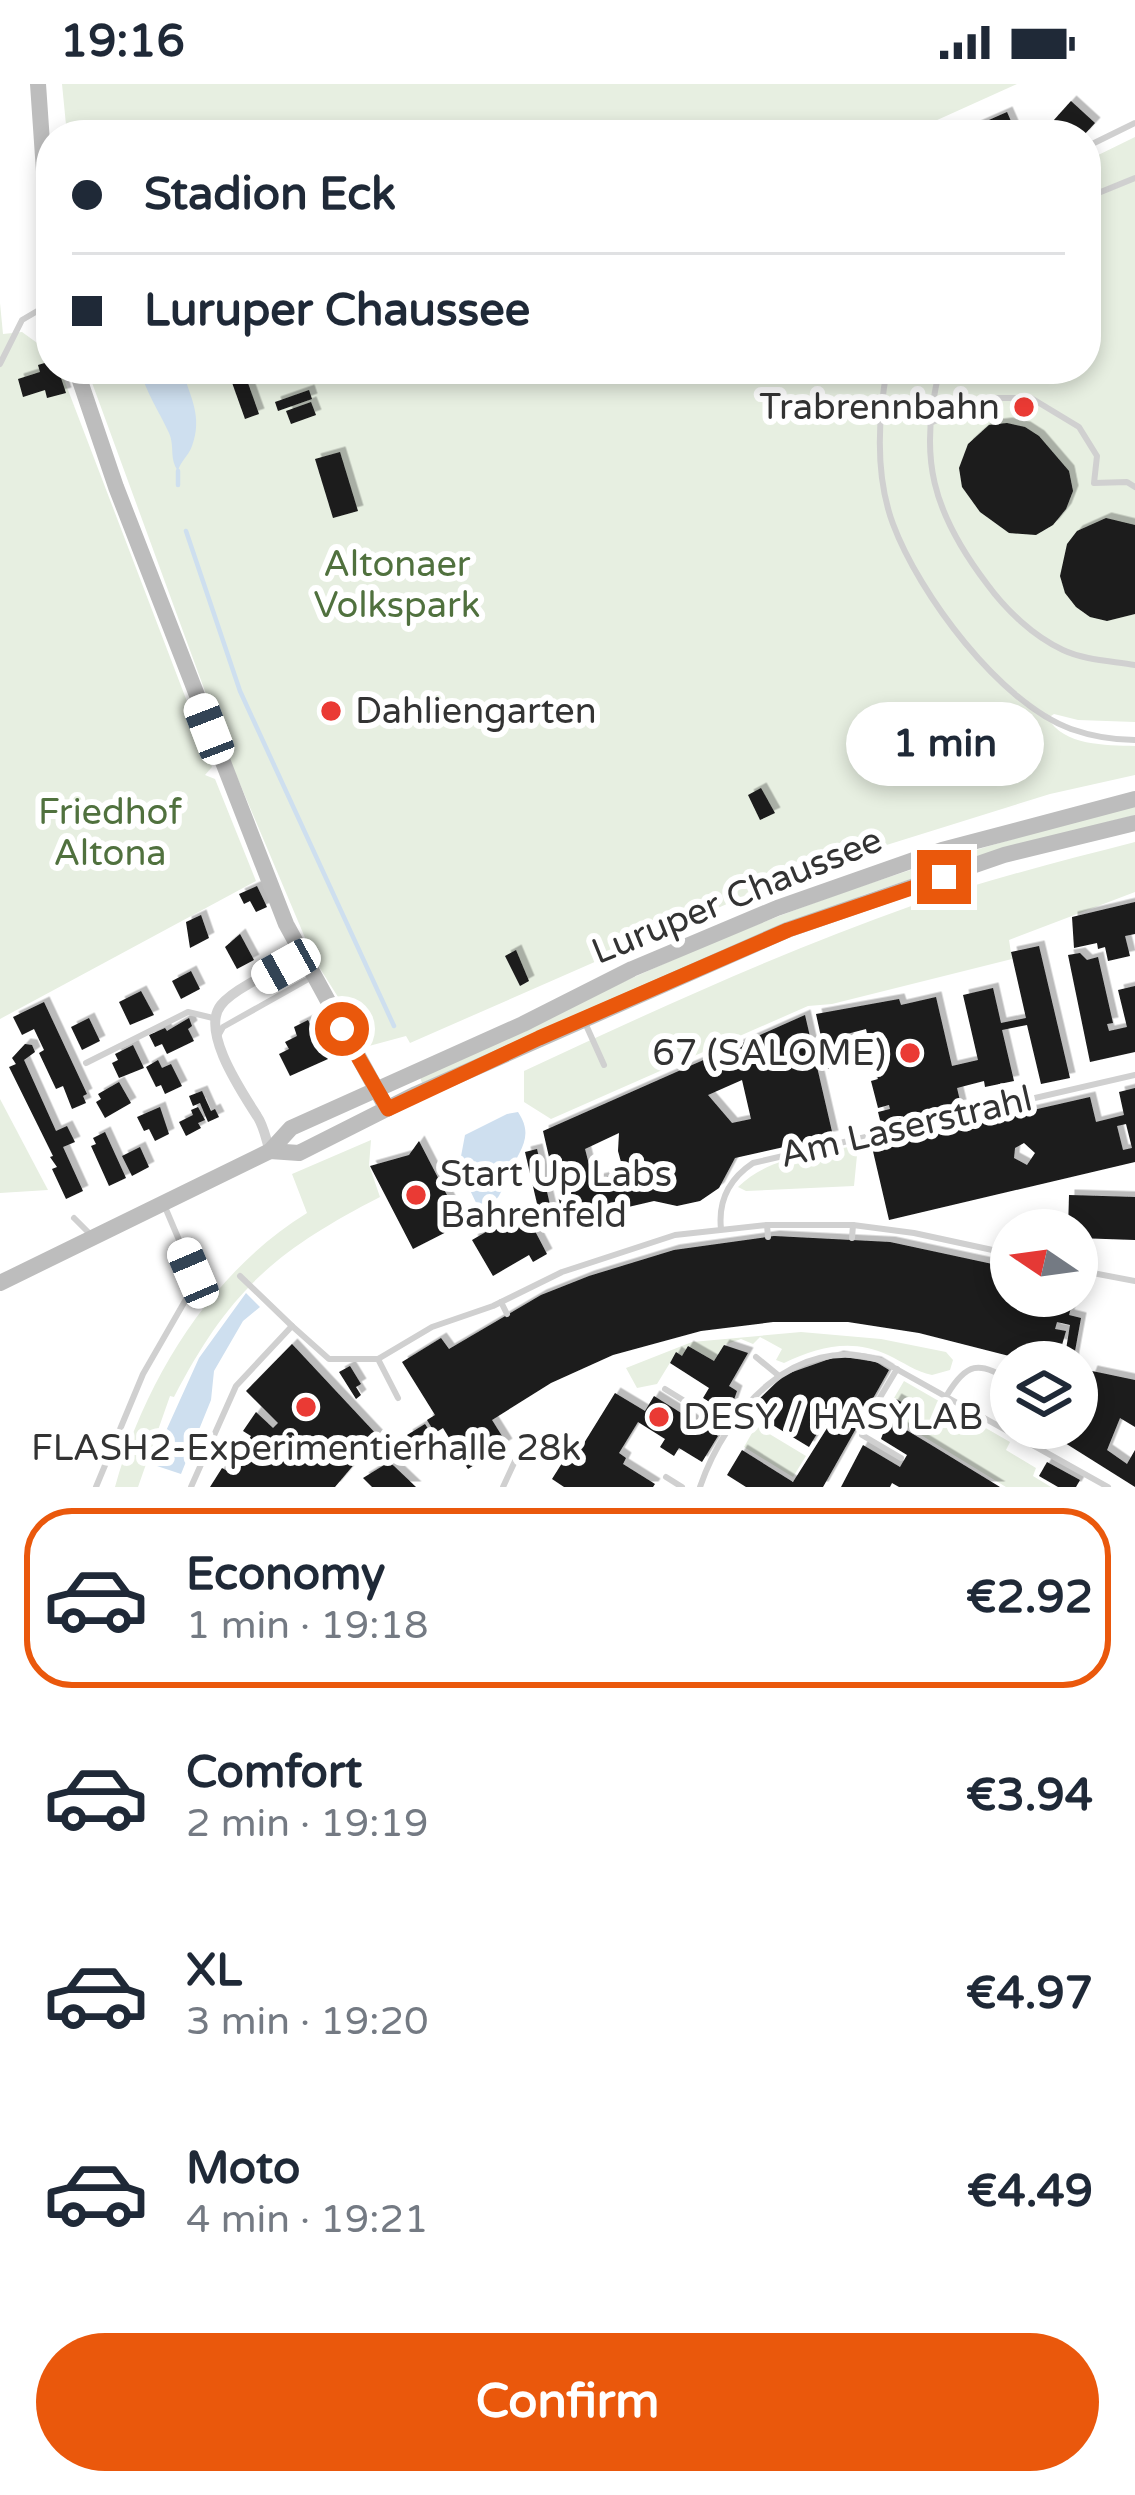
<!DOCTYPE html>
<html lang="en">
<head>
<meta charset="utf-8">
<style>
	:root { --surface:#fff; --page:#f2f2f3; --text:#1f2937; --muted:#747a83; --line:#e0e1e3; --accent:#ea580c }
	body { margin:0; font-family:"Varela Round",sans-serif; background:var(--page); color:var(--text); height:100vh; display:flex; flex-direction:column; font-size:45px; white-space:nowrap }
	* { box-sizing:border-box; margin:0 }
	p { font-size:39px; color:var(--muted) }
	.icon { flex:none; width:66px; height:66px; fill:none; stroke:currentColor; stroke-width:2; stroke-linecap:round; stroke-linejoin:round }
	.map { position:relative; height:1403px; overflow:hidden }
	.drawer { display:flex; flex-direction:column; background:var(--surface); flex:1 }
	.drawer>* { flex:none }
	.guide { position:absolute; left:36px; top:36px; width:1065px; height:264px; border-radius:48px; box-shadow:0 6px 18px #0003; display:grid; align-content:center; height:264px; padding:0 36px; background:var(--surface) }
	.needle { width:78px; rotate:283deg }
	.tools { position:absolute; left:990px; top:1125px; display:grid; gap:24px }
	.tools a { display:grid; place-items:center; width:108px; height:108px; border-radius:50%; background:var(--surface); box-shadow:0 6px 18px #0003; font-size:60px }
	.end { position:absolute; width:54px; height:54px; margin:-27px; border:15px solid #ea580c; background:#fff; box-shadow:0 0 0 6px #fff }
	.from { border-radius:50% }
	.bubble { position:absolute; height:84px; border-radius:42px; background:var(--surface); box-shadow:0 6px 18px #0003; font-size:39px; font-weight:800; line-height:84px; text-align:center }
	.car { position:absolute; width:36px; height:72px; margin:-36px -18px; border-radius:15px; box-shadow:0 0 9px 3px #0007; background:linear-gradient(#fff 24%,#345 0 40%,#fff 0 76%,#345 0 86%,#fff 0) }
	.guide b { display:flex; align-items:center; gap:42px; height:114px; font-size:45px }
	.guide b+b { border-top:3px solid var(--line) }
	.guide i { width:30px; height:30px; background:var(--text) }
	ul { padding:21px 0 0; list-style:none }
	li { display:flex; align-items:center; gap:36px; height:180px; margin:0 24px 18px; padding:0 12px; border:6px solid transparent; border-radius:48px }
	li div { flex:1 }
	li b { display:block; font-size:45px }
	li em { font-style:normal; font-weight:800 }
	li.selected { border-color:var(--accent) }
	li>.icon { width:108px; height:108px; stroke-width:1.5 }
	.action { display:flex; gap:24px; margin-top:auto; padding:24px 36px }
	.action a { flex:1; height:138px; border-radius:72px; background:var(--accent); color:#fff; font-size:48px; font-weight:800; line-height:138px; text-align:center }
	.status { display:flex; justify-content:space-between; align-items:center; height:84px; padding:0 60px; background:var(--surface); direction:ltr }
	.status svg { height:33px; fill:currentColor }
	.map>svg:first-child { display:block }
</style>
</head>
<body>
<div class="status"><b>19:16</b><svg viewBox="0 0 49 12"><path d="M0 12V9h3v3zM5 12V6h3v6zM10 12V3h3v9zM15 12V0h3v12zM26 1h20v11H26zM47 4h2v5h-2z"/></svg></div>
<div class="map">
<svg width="1135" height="1403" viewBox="0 0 1135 1403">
	<defs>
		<filter id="shadow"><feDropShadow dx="5.5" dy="-5.5" stdDeviation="0" flood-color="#0004"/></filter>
	</defs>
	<rect width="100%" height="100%" fill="#fff"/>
	<!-- green -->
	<g fill="#e7efe1">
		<polygon points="62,0 1017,0 904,51 67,51"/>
		<path d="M 1135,53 L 1135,638 L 1078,636 L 1054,630 L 1048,634 C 1064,662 1105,661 1135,662 L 1135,691 L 1050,710 L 800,788 L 410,959 L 406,952 L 369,962 L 314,875 L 232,681 L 87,285 L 1086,285 L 1086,77 Z"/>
		<polygon points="0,219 3,250 22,248 51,269 51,285 60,285 212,683 205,691 215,695 256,797 0,935"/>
		<path d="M 1135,722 L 1135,731 L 991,768 L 863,811 L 422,999 L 420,993 C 544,935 667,874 795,826 C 906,784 1020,752 1135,722 Z"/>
		<path d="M 1135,758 L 1135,808 L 1009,856 L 1012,875 L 832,920 L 808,922 L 551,1035 L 524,1018 L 524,987 C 653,927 781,868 914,821 C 986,796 1061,777 1135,758 Z"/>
		<polygon points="0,1015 48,1106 0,1109"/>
		<path d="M 371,1056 L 369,1081 L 380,1113 C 275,1167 229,1207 174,1313 L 170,1312 L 138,1403 L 115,1403 C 145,1296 211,1188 307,1129 L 292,1090 Z"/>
		<path d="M 858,1061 L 854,1102 L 746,1107 L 738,1103 C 769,1072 817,1070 858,1061 Z"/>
		<path d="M 801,1248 L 881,1255 L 946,1268 L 953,1276 L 950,1286 L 932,1291 C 916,1288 903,1278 888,1271 C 851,1254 819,1263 784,1279 L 776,1276 L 782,1265 L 760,1253 L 753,1260 L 741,1255 L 724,1261 L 714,1277 L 688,1262 L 682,1272 L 676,1269 L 657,1300 L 637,1304 L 626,1284 L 692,1258 Z"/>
		<polygon points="904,1297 1010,1358 1006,1366 1036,1384 1033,1392 1051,1403 1006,1403 903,1340 912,1324 894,1314"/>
		<polygon points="756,1342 806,1372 793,1393 744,1363"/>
	</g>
	<!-- water -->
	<g fill="#cedfef">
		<path d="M 140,285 L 182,285 C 190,313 203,332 192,362 C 188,373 181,376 178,387 C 169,374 175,363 169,349 C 159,327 146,309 140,285 Z"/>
		<path d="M 518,1028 C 535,1053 519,1067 508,1091 C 500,1109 501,1118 479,1125 L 459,1083 L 465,1051 L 507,1030 Z"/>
		<polygon points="246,1209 260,1223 243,1237 214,1287 211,1316 181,1390 151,1380 199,1274"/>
	</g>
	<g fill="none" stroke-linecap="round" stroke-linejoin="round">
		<!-- stream -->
		<g stroke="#cedfef" stroke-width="4.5">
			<polyline points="178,387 178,401"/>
			<polyline points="186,447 240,607 394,942"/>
		</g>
	</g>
	<!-- building -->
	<g fill="#1a1a1a" fill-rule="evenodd" filter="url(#shadow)">
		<polygon points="1071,17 1095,39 1084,51 1068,51 1053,37"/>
		<polygon points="1007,28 1017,51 955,51"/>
		<polygon points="51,277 51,285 58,285 66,309 47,314 45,306 23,313 18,295 40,288 38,281"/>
		<polygon points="244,288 259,330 245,335 230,293"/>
		<polygon points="309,306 312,315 278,327 275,318"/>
		<polygon points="311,318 316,331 291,340 286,327"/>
		<polygon points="1007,339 1025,343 1039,352 1069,387 1073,407 1066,425 1053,441 1036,451 1009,449 980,428 962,403 959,384 968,360 989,341"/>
		<polygon points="340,368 358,427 333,434 315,375"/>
		<polygon points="1106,434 1135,441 1135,530 1107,537 1090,533 1076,523 1065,509 1060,492 1067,460 1077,447"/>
		<polygon points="761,704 775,729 760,736 748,711"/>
		<polygon points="257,802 267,823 256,828 250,817 244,820 239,810"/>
		<polygon points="1135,818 1135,850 1125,852 1130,872 1108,877 1105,863 1098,865 1097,859 1074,864 1072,833"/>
		<polygon points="201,831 209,854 190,864 186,838"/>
		<polygon points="240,850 254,876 237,885 225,863"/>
		<path d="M 1039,862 L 1070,994 L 1041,1000 L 1027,941 L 1002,946 L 1014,997 L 985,1003 L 984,997 L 957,1004 L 961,1021 L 881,1040 L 878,1028 L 890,1025 L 889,1021 L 878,1024 L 871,997 L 878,995 L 873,975 L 828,985 L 816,930 L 899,915 L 901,921 L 936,913 L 952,982 L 978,976 L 963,911 L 993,904 L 1001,939 L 1026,934 L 1011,868 ZM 866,945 L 870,963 L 859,966 L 857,960 L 850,961 L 847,950 Z"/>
		<polygon points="516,866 529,897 520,902 505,872"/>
		<polygon points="1080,869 1087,876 1098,873 1113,939 1107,940 1109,947 1127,943 1118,906 1135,902 1135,968 1090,978 1068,871"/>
		<polygon points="191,887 200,905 181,915 172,897"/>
		<polygon points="141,907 154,931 130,941 119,918"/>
		<polygon points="44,918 87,1010 83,1012 86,1019 72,1025 63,1002 56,1005 39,969 44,966 34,945 22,951 13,933"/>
		<path d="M 805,931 L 833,1052 L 735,1074 L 719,1104 L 700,1117 L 677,1122 L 654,1117 L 564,1138 L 543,1047 ZM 742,996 L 751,1035 L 732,1039 L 708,1011 ZM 619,1049 L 618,1067 L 624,1089 L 593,1096 L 585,1065 Z"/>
		<polygon points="89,934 100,957 82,966 71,943"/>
		<polygon points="189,934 192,942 188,945 194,957 167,970 162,960 155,963 149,951 165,944 167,947"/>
		<polygon points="308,936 328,975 290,992 279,970 289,965 285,958 297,952 294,943"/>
		<polygon points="25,960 32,961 35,968 24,976 56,1047 67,1042 75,1058 63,1063 83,1107 66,1115 52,1085 57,1083 50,1073 53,1072 9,983 16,980 12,974"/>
		<polygon points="133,961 144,984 119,994 112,979 118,976 115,970"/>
		<polygon points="158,976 162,984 171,980 182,1002 165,1010 161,1001 156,1003 146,983"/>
		<polygon points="119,998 131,1019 105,1034 96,1018 101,1015 98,1010"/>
		<path d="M 1135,1004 L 1135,1078 L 889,1136 L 872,1063 L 1090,1013 L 1096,1038 L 1124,1031 L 1119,1008 ZM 1126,1040 L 1132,1064 L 1123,1066 L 1117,1042 ZM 1024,1059 L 1035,1069 L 1027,1081 L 1014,1074 L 1015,1064 Z"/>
		<polygon points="202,1007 211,1027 215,1025 219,1033 208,1038 200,1019 193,1022 189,1012"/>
		<polygon points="160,1023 169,1050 155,1057 149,1045 144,1047 137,1033"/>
		<polygon points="198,1023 205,1036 198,1039 201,1044 186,1052 179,1038 193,1031 191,1026"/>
		<polygon points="105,1048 126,1094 109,1102 91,1062 96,1060 93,1054"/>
		<polygon points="419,1057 462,1140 413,1165 370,1082 409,1071"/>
		<polygon points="140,1063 149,1083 132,1092 122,1072"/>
		<polygon points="537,1065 554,1138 542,1141 525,1068"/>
		<polygon points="1069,1111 1135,1113 1135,1156 1077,1154 1077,1146 1068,1146"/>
		<polygon points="524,1126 547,1170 533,1178 529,1171 493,1192 472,1156"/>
		<polygon points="774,1152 890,1158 1011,1184 1011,1212 1074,1212 1069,1231 1081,1234 1073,1278 1064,1278 1070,1241 1057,1238 1055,1245 1066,1247 1062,1261 1052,1259 1047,1278 1033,1278 919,1249 848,1238 773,1238 701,1247 613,1271 551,1299 492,1336 507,1360 468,1385 443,1344 435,1349 427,1336 435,1331 402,1278 441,1254 449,1265 541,1211 589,1192 674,1166"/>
		<polygon points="292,1260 378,1352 335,1403 210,1403 222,1384 229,1388 251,1352 243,1347 256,1328 273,1344 278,1339 246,1307"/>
		<polygon points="724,1261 748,1269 729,1302 737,1307 729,1330 703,1314 709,1304 670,1279 676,1268 682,1272 688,1262 714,1277"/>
		<polygon points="838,1272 876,1278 889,1286 823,1403 746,1403 727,1391 742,1366 793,1398 829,1341 824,1338 809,1363 748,1326 784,1291"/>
		<polygon points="350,1282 361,1300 356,1303 361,1311 356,1315 339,1288"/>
		<polygon points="1092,1287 1135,1296 1135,1343 1120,1334 1107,1366 1127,1380 1135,1366 1135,1403 1065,1359 1070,1344 1077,1344 1077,1326 1083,1311 1077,1309 1077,1297 1087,1300"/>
		<polygon points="615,1309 645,1327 654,1312 718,1352 702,1378 679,1364 674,1372 660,1363 665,1355 638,1338 619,1369 626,1374 623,1380 655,1400 653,1403 564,1403 552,1395 569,1368 576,1372"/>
		<polygon points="896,1315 912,1324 904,1337 888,1328"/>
		<polygon points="888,1335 928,1359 1000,1403 899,1403 892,1399 890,1403 841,1403 863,1361 900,1383 907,1371 881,1355"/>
		<polygon points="425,1340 431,1349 413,1360 407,1351"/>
		<polygon points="389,1378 394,1382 416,1403 372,1403 363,1394"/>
		<polygon points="1047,1378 1080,1396 1076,1403 1058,1403 1039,1392"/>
	</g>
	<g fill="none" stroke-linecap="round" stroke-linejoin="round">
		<!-- lane -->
		<g stroke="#d0d0d0" stroke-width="6">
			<polyline points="1086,63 1135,39"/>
			<polyline points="1086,114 1135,94"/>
			<polyline points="0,280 22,236 51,219"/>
			<path d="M 887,285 C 878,335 875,392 893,440 C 919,510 1000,619 1071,645 C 1091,652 1115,656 1135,656"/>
			<path d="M 940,285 C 917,373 933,429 987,500 C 1006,526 1033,552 1063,566 C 1084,576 1112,577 1135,581"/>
			<polyline points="930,339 993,314 1031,314 1079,343 1097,372 1094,399 1127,398 1135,403"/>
			<polyline points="586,941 604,981"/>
			<polyline points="218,952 223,943 312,893"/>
			<polyline points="86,979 188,928 213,934"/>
			<polyline points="74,1134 90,1150"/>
			<polyline points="767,1141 768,1153"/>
			<path d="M 721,1145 C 718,1117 729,1095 753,1079 L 1135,991"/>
			<polyline points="852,1154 853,1141"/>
			<polyline points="1077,1186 1135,1197"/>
			<polyline points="240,1192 292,1242"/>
			<polyline points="501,1218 507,1230"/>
			<polyline points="756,1273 778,1291"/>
			<polyline points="378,1275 398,1314"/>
			<polyline points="897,1285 863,1342 862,1351 901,1374"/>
			<polyline points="665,1305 730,1345"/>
			<path d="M 947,1311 C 966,1279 979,1276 1011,1297"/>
			<polyline points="666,1393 682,1403"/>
			<polyline points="96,1403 143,1290 193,1203 193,1189 165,1123"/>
			<polyline points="191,1403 236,1302 292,1242 329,1275 378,1275 432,1243 493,1222 562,1188 675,1151 767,1141 853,1141 914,1149 1011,1170"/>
			<polyline points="503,1403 515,1377"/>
			<path d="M 700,1403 C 726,1327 795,1248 882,1277 L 1108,1403"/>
		</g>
		<!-- street -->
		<path stroke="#d0d0d0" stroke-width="10" d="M 270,1067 C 266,1056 264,1042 257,1032 C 242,1008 200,947 221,921 C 235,903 281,884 302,873"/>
		<!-- secondary -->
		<g stroke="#bdbdbd" stroke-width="16">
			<polyline points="38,0 51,189"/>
			<polyline points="76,285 116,403 286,840 387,1025"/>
			<polyline points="270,1067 299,1069 416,1010 787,846 1004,771 1135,739"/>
			<polyline points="0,1199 270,1067 291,1044 523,940 632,885 777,824 942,766 1135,715"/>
		</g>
	</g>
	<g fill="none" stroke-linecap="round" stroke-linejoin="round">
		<!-- route -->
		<polyline stroke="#ea580c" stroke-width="15" points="342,945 388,1025 539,954 788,846 944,793"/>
	</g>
	<!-- markers -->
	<g fill="#ea3a34" stroke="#fff" stroke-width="4.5">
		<circle cx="1024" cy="323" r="12"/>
		<circle cx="331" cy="627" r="12"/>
		<circle cx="910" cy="969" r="12"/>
		<circle cx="416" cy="1111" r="12"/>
		<circle cx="306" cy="1323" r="12"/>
		<circle cx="659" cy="1333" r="12"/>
	</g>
	<g text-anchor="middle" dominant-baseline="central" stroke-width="12" stroke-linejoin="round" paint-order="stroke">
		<!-- poi labels -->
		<g font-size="36" fill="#333" stroke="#fff" text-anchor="start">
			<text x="1000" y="323" text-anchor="end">Trabrennbahn</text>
			<text x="355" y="627">Dahliengarten</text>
			<text x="886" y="969" text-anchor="end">67 (SALOME)</text>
			<text x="440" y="1090">Start Up Labs<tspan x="440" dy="41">Bahrenfeld</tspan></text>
			<text x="683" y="1333">DESY / HASYLAB</text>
			<text x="306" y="1364" text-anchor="middle">FLASH2-Experimentierhalle 28k</text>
		</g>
		<!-- park labels -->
		<g font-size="36" fill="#50713e" stroke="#fff">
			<text x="397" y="480">Altonaer<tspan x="397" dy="41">Volkspark</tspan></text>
			<text x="110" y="728">Friedhof<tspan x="110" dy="41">Altona</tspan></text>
		</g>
		<!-- street labels -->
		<g font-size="36" fill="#333" stroke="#fff">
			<text transform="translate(737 812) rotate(-22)">Luruper Chaussee</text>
			<text transform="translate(906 1043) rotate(-13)">Am Laserstrahl</text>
		</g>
	</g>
</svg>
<div class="tools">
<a><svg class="needle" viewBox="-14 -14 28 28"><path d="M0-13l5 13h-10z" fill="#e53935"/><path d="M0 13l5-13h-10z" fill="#747a83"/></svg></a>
<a><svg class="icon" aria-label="layers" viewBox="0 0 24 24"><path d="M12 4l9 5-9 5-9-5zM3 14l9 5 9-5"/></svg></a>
</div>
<i class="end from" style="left:342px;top:945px"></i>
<i class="end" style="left:944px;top:793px"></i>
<div class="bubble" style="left:846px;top:618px;width:198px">1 min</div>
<i class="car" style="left:209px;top:645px;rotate:339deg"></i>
<i class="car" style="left:286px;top:882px;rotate:241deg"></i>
<i class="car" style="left:193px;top:1189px;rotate:337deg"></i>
<div class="guide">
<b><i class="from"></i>Stadion Eck</b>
<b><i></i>Luruper Chaussee</b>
</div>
</div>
<section class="drawer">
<ul>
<li class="selected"><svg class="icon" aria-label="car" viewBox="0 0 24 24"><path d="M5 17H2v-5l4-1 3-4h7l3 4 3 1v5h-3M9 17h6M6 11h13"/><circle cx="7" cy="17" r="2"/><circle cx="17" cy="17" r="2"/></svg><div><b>Economy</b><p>1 min · 19:18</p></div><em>€2.92</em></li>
<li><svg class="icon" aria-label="car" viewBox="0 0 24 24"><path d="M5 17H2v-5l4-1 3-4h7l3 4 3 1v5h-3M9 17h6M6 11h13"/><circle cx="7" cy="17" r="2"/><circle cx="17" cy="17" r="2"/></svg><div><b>Comfort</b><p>2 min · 19:19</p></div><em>€3.94</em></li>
<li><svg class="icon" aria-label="car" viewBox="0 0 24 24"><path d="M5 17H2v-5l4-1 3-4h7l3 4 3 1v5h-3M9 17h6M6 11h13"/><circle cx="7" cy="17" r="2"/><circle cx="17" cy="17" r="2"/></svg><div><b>XL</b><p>3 min · 19:20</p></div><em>€4.97</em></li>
<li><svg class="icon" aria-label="car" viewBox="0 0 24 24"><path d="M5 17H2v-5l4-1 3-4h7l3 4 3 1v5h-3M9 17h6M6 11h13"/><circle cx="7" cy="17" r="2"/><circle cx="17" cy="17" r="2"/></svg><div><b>Moto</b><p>4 min · 19:21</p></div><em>€4.49</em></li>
</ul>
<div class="action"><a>Confirm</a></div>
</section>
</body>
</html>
